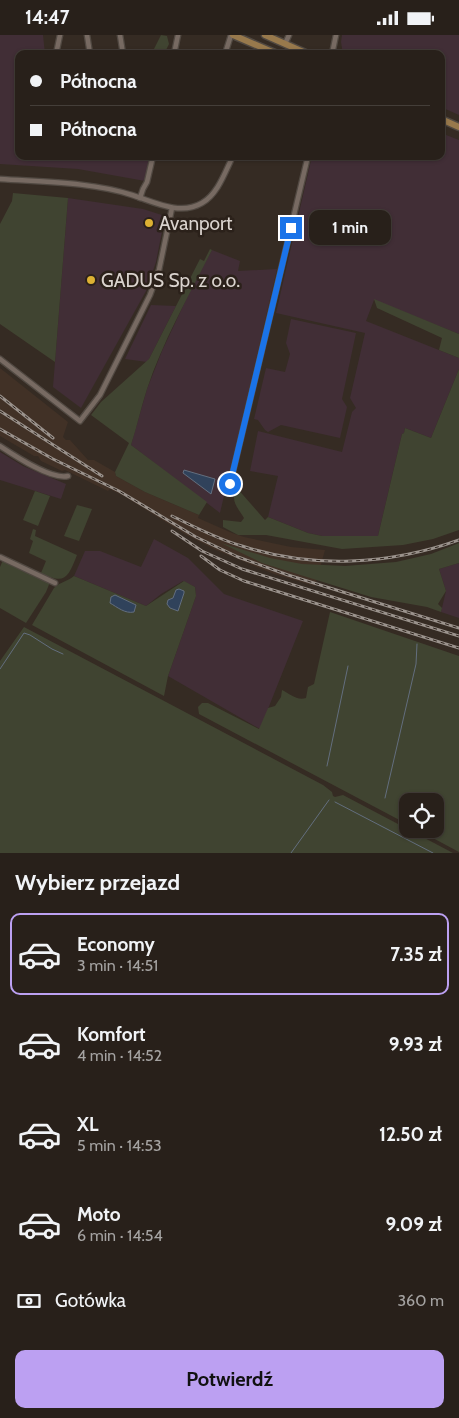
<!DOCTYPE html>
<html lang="pl">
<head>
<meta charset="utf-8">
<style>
	:root { --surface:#28201a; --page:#302823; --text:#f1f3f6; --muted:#a5a3a2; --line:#443e39; --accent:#bca0f2 }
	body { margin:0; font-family:Cabin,sans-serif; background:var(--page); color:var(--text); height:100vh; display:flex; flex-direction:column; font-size:19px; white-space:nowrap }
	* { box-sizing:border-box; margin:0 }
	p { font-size:16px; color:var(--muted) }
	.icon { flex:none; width:28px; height:28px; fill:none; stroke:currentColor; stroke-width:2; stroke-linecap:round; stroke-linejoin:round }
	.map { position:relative; height:818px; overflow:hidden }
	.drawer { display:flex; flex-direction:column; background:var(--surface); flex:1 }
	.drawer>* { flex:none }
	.top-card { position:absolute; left:15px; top:15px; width:430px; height:110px; border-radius:10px; box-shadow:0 1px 4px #0004,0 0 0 1px var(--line); display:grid; align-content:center; height:110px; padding:0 15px; background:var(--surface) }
	.fabs { position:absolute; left:399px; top:758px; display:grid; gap:10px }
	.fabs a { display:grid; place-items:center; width:45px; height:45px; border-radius:10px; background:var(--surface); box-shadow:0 1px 4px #0004,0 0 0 1px var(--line); font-size:25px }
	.end { position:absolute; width:22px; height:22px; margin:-11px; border:6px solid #1a73e8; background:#fff; box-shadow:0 0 0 2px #fff }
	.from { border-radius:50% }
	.bubble { position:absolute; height:35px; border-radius:10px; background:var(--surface); box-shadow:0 1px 4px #0004,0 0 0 1px var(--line); font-size:16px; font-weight:700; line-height:35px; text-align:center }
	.top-card b { display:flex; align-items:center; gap:18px; height:48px; font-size:19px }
	.top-card b+b { border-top:1px solid var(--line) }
	.top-card i { width:12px; height:12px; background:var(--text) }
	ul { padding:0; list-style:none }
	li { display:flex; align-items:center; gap:15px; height:82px; margin:0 10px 8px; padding:0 5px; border:2px solid transparent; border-radius:10px }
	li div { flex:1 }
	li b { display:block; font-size:19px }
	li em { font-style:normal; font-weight:700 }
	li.on { border-color:var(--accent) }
	li>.icon { width:45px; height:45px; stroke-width:1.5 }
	h2 { padding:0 15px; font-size:22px; line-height:60px }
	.pay { display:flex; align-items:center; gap:12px; height:55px; padding:0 15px; font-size:19px }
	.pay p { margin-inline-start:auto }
	.action { display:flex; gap:10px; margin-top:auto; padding:10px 15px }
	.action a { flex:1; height:58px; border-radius:10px; background:var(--accent); color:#111; font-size:20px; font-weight:700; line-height:58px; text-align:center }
	.status { display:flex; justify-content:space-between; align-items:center; height:35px; padding:0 25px; background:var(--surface); direction:ltr }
	.status svg { height:14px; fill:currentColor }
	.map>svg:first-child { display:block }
</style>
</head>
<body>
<div class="status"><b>14:47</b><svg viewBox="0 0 49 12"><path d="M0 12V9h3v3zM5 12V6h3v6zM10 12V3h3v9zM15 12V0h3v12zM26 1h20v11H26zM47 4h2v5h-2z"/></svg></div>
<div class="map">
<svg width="459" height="818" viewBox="0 0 459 818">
	<rect width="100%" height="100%" fill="#352b23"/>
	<!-- built -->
	<polygon fill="#413126" points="0,333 68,387 63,402 66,405 70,405 88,425 94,425 115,437 116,441 145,457 199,480 198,483 232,498 244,502 291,512 325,515 315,551 274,539 216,515 185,499 124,461 110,454 108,456 65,435 62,436 41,426 38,421 34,421 0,401"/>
	<!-- industrial -->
	<g fill="#412e36">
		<polygon points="0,0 43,0 45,19 19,19 19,121 149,121 145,146 78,134 0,129"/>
		<polygon points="342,0 459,0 459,80 441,72 441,19 343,19 341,7"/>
		<polygon points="441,98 459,105 459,299 374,265 366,286 459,323 459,334 431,403 405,393 404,398 402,399 378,501 322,501 308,498 268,482 278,441 250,436 258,396 342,417 352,377 356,373 350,363 365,298 276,278 312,121 441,121"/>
		<polygon points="68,163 143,174 165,181 156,227 146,256 81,373 53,352"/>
		<polygon points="212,215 240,226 238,236 277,234 220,478 131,410 147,354 162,316 191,254"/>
		<polygon points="151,270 176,271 149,324 147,327 125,324"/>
		<polygon points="291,284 356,298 342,364 347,372 340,403 281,390 268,397 265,395 258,385 254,384 266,333 285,337 290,319 286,308"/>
		<polygon points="0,417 23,431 66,449 61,464 0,445"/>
		<polygon points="154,504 188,523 224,559 303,586 260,694 168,641 196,561 195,552 183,546 161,559 146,571 74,541 85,516 100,516 141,532"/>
		<polygon points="459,528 459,583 441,577 446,556 439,534"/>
	</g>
	<!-- green -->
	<g fill="#404431">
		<polygon points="161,0 167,1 169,9 164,19 154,14"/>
		<polygon points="13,158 68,163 55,327 0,289 0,189 12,166"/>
		<path d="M 210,214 L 212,215 C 189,260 163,306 147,354 C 141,373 137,391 131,410 L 207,467 L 199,480 L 145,457 L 116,441 L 115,437 L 129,408 L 91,380 L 101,367 L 149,324 L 200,224 L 204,226 Z"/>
		<polygon points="374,264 459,299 459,323 439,315 442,303 377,273"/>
		<path d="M 459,334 L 459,495 L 433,504 L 403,510 L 342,514 L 266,500 L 238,500 L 223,492 L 223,485 L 241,487 L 244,483 C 236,470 231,467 236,452 L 265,485 L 268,482 L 308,498 L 322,501 L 378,501 L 402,399 L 404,398 L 405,393 L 431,403 Z"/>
		<polygon points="35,456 50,461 38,491 23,485"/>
		<polygon points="77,470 92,474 79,506 64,501"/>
		<path d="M 33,494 L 36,495 L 35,501 L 77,520 C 68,543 65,550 41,538 L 46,526 L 29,518 L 33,506 L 30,504 Z"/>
		<polygon points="221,508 270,523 302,529 345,531 396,527 431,519 459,508 459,528 439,534 446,556 438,569 442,573 441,577 427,572 371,562 262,528"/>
		<polygon points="3,525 50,547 46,557 26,588 0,573 0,532"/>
		<path d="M 74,541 L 146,571 L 184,546 L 195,552 L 196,561 L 168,641 L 164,661 L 32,590 L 54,553 C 60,547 68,546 74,541 Z"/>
		<path d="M 330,577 L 459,621 L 459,817 L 416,794 L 435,794 L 435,766 L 408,766 L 407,789 L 199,679 L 198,672 L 202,668 L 208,668 L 259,694 L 268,673 L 275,671 L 281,662 L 282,655 C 290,659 297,666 306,663 L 308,652 L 314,649 Z"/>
		<polygon points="24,592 323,750 332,757 333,761 335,762 343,760 453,818 0,818 0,626"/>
	</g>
	<!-- water -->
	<g fill="#30425b" stroke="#636e7e">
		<polygon points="184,435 215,444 211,459 183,438"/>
		<polygon points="179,554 184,556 184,558 178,576 170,573 167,569 168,565 173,563 176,555"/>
		<path d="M 115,560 L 136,570 L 134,577 C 125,579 117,572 110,568 L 111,562 Z"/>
	</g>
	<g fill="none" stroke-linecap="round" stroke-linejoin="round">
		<!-- stream -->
		<g stroke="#636e7e" stroke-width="1">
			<polyline points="0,634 24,598 30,600 52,614 63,619"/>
			<polyline points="327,731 348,631"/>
			<polyline points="385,763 416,629 417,609"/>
			<polyline points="335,767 433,818"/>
			<polyline points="291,818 329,765"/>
		</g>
		<!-- minor casing -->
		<g stroke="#514942" stroke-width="7">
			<g id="minor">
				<polyline points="87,0 90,19"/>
				<polyline points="120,0 123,19"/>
				<polyline points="285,9 289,0"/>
				<polyline points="56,19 60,0"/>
				<polyline points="174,19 178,0"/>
				<polyline points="225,19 231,0"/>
				<polyline points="332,19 336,0"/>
				<path d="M 0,144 C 42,147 92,147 132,160 C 154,167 180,181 202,168 C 218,159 225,137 233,121"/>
				<polyline points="140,163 143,154 147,147 153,121"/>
				<polyline points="0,324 80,386 100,360 150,260 159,235 172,173"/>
				<path d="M 0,411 C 15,421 51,445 68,441"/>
				<polyline points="230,449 308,121"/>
				<polyline points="0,522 55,548"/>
			</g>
		</g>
		<!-- secondary casing -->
		<g stroke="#514942" stroke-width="9">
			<g id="secondary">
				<polyline points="233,0 277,19"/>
				<polyline points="265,0 308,19"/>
				<polyline points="441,84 459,92"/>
			</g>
		</g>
		<!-- minor -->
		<use href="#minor" stroke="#776a62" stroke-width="4.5"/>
		<!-- secondary -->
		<use href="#secondary" stroke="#98794c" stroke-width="6"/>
		<!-- rail casing -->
		<g stroke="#9a928c" stroke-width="3">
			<g id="rail">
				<polyline points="0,361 53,403"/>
				<polyline points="0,376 102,441"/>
				<polyline points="0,394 53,424 119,456 196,502 238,522 288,540 459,593"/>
				<path d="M 172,481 C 195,492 217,504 242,511 C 312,534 390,530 459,505"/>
				<polyline points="172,496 202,516 242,534 459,601"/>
				<polyline points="201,521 220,535 244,546 459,613"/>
			</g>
		</g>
		<!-- rail -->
		<use href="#rail" stroke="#2b211a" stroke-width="1" stroke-dasharray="4" stroke-linecap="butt"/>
	</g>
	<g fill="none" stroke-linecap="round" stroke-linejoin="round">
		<!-- route -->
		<polyline stroke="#1a73e8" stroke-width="6" points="230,449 291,193"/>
	</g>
	<!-- markers -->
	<g fill="#ddb133" stroke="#2b211a" stroke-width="2">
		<circle cx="149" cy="188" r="5"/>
		<circle cx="91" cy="245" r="5"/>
	</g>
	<g text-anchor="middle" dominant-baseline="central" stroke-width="5" stroke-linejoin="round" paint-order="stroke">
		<!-- poi labels -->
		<g font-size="19" fill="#dad3ce" stroke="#2b211a" text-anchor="start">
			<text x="159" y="188">Avanport</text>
			<text x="101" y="245">GADUS Sp. z o.o.</text>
		</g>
	</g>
</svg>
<div class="fabs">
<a><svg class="icon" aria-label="locate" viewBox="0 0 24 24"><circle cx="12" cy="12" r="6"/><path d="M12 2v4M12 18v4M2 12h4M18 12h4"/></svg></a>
</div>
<i class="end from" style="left:230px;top:449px"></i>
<i class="end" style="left:291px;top:193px"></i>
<div class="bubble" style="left:309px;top:175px;width:82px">1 min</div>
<div class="top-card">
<b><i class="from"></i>Północna</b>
<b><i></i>Północna</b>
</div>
</div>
<section class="drawer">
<h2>Wybierz przejazd</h2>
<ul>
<li class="on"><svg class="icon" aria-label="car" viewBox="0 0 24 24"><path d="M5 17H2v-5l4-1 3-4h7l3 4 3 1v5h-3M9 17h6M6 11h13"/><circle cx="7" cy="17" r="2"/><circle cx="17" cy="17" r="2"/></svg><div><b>Economy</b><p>3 min · 14:51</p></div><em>7.35 zł</em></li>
<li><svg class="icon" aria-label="car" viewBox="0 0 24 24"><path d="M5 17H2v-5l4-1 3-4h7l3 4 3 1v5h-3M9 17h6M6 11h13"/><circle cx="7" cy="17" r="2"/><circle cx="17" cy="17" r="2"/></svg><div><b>Komfort</b><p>4 min · 14:52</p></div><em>9.93 zł</em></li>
<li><svg class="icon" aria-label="car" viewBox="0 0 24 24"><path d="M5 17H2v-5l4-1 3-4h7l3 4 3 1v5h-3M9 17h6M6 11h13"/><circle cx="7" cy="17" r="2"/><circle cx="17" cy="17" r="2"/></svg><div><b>XL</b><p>5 min · 14:53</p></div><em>12.50 zł</em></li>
<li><svg class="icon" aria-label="car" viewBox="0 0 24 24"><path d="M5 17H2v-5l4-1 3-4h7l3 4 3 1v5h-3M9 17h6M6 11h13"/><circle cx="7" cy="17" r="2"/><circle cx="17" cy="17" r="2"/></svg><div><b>Moto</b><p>6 min · 14:54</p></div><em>9.09 zł</em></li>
</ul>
<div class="pay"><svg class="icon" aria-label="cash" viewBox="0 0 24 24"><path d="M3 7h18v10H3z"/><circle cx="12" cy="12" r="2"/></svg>Gotówka<p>360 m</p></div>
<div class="action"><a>Potwierdź</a></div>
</section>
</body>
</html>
